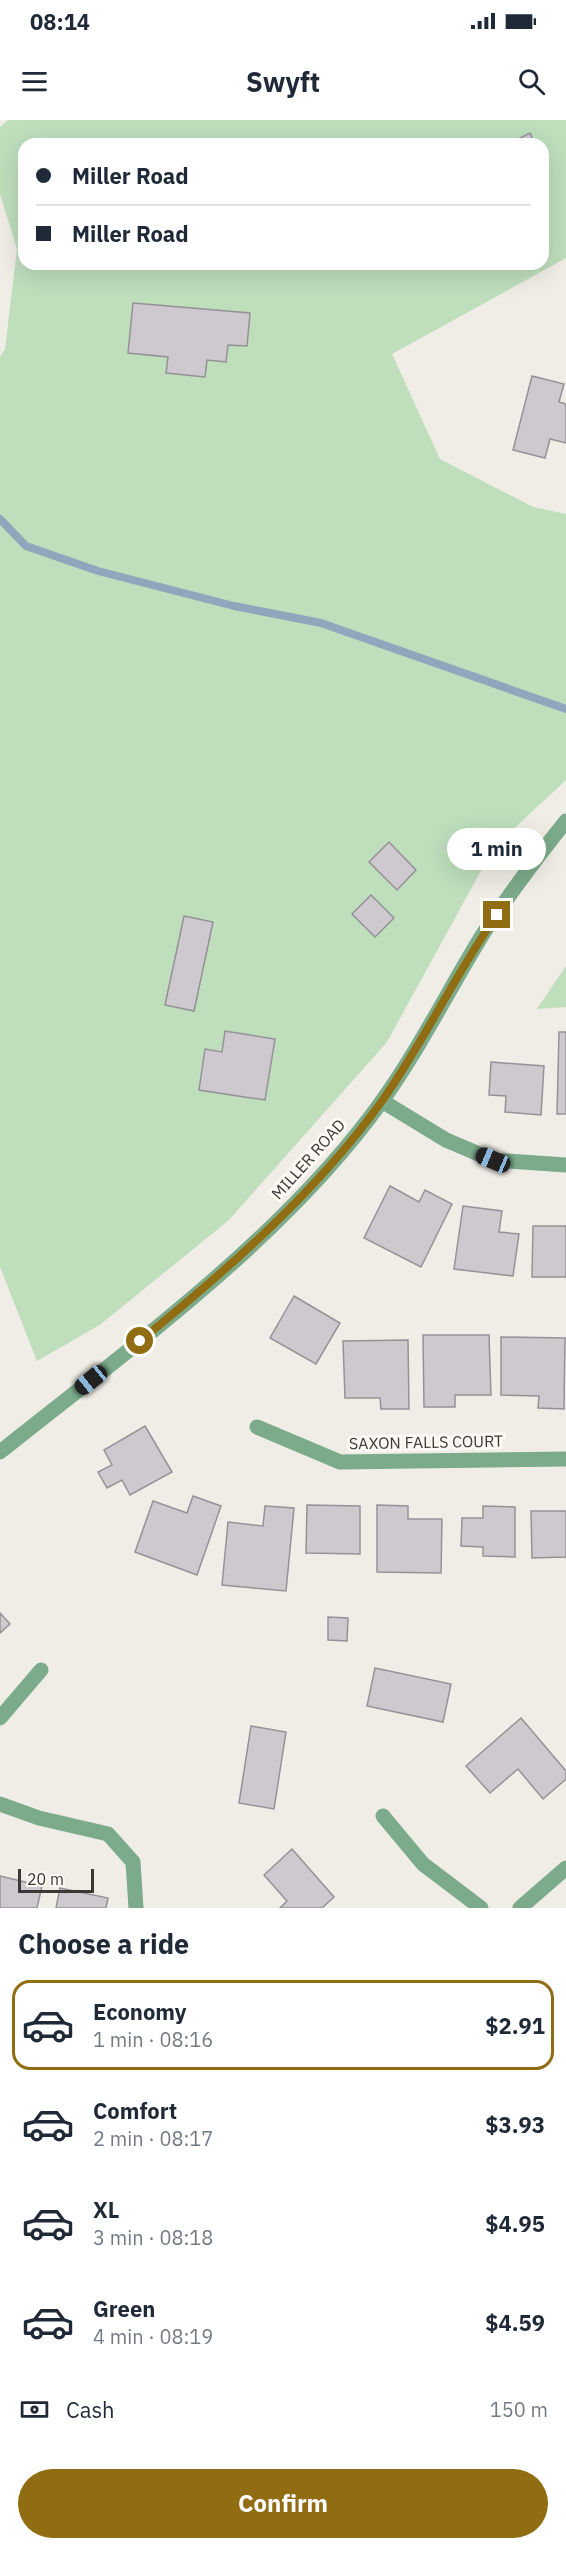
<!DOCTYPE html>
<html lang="en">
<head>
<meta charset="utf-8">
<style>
	:root { --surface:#fff; --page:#f2f2f3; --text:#1f2937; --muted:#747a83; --line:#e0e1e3; --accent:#906c12 }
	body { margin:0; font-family:"IBM Plex Sans",sans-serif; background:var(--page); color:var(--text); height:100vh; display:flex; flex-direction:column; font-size:22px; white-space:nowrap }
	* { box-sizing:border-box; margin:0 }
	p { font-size:20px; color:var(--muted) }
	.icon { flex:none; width:33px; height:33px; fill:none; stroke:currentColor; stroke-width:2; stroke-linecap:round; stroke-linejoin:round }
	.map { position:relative; height:1788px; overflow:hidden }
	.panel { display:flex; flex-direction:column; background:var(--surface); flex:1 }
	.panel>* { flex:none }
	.top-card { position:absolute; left:18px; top:18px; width:531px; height:132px; border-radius:18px; box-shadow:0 6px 24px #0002; display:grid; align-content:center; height:132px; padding:0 18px; background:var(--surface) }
	.scale { position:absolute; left:18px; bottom:15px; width:76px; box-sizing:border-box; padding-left:6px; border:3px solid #3a3936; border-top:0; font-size:16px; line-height:21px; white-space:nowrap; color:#3a3936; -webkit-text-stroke:4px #fdfaf4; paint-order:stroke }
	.end { position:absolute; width:27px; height:27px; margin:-14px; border:8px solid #906c12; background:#fff; box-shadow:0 0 0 3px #fff }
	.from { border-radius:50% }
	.bubble { position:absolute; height:42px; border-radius:21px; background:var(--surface); box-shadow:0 6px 24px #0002; font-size:20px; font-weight:700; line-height:42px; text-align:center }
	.car { position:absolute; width:18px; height:36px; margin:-18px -9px; border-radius:8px; box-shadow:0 0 4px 2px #0007; background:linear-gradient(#222 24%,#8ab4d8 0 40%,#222 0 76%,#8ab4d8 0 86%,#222 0) }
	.top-card b { display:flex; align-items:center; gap:21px; height:57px; font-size:22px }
	.top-card b+b { border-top:2px solid var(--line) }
	.top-card i { width:15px; height:15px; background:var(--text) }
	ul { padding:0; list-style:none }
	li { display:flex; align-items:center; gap:18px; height:90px; margin:0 12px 9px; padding:0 6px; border:3px solid transparent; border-radius:18px }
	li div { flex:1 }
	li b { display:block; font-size:22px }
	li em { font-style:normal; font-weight:700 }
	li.selected { border-color:var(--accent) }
	li>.icon { width:54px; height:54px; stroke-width:1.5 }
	h2 { padding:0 18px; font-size:27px; line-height:72px }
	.pay { display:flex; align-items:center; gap:15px; height:66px; padding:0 18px; font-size:22px }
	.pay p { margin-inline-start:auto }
	.action { display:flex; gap:12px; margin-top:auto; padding:12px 18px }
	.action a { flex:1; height:69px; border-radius:36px; background:var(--accent); color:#fff; font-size:24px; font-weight:700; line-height:69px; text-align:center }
	.status { display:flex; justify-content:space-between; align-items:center; height:42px; padding:0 30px; background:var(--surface); direction:ltr }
	.status svg { height:16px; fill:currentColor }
	header { display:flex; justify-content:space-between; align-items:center; height:78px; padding:0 18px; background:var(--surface); font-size:27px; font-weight:700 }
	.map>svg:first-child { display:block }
</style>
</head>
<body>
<div class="status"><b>08:14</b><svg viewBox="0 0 49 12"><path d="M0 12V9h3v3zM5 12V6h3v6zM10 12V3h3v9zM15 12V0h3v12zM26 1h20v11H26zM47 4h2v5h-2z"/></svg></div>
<header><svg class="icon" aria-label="menu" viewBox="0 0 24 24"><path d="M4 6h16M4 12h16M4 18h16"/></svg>Swyft<svg class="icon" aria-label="search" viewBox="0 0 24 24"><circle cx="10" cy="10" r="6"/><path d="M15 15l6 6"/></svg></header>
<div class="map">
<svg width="566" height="1788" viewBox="0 0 566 1788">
	<rect width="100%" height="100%" fill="#f0ede6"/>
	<!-- green -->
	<g fill="#bedebc" fill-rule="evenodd">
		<path d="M 8,0 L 566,0 L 566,138 L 392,234 L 440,339 L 533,387 L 566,394 L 566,660 L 494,727 L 387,922 L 229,1100 L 101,1204 L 37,1241 L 0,1147 L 0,237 L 5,229 L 17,129 L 0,74 L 0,7 ZM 24,24 L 543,24 L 543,144 L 24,144 Z"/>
		<polygon points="566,846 566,887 537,889"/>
	</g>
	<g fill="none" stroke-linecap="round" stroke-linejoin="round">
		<!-- stream -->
		<polyline stroke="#90a6bc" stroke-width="8" points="0,399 26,426 98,451 234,486 321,503 566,589"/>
	</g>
	<!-- building -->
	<g fill="#cdc9cf" stroke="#959297" stroke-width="1.5">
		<polygon points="530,13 535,24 508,24"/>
		<polygon points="133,183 250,193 247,226 228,225 226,242 207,240 205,257 166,253 168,237 128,233"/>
		<polygon points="532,256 564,264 559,282 566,284 566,323 550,319 545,338 513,330"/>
		<polygon points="389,722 416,750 397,770 369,742"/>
		<polygon points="371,775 394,798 375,817 352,794"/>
		<polygon points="184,796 213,802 194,891 165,885"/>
		<polygon points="225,911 275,919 265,980 199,970 205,929 222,932"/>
		<polygon points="559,912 566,912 566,994 557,994"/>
		<polygon points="491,942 544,946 541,995 505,992 506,976 489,975"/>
		<polygon points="390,1066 419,1082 425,1070 452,1084 421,1147 364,1118"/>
		<polygon points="463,1086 502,1091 499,1112 519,1114 513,1156 454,1149"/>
		<polygon points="533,1106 566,1106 566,1157 532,1157"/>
		<polygon points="294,1176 340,1203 316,1244 270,1218"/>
		<polygon points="423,1215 489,1215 491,1275 455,1275 455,1287 424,1287"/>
		<polygon points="501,1217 565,1218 564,1289 538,1288 539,1276 501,1275"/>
		<polygon points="408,1220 409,1289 381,1289 380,1278 345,1278 343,1221"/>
		<polygon points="145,1306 172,1352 130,1375 122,1360 107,1368 98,1352 112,1345 104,1330"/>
		<polygon points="193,1376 221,1386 197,1455 135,1432 153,1381 187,1393"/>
		<polygon points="307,1385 360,1386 360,1434 306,1433"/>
		<polygon points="377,1385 408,1386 408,1399 442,1399 441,1453 377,1452"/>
		<polygon points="265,1386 294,1388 286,1471 222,1465 228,1402 263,1406"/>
		<polygon points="483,1386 515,1387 515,1437 483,1436 483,1427 461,1426 462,1398 483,1398"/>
		<polygon points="531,1391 566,1391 566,1437 532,1438"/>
		<polygon points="0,1493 10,1504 0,1513"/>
		<polygon points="328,1497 348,1498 347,1521 328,1520"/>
		<polygon points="375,1548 451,1564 443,1602 367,1586"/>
		<polygon points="521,1598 566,1651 566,1659 543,1679 518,1649 490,1673 466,1646"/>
		<polygon points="251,1606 286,1612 274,1689 239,1683"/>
		<polygon points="292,1729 334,1777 322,1788 280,1788 287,1781 264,1755"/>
		<polygon points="0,1756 42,1766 37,1788 0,1788"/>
		<polygon points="60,1768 108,1778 106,1788 56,1788"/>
	</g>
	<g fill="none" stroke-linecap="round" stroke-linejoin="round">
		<!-- minor -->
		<g stroke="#7bab8a" stroke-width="15">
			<polyline points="382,981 446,1020 493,1040 566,1045"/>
			<polyline points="257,1307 340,1342 566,1339"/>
			<polyline points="0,1598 41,1550"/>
			<polyline points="0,1684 39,1698 108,1714 133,1742 136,1788"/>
			<polyline points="383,1696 423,1744 481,1788"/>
			<polyline points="520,1788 566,1748"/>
		</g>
		<!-- tertiary -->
		<path stroke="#7bab8a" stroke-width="15" d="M 0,1332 C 130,1228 285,1117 382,981 C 420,928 449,869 483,814 C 508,776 537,737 566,701"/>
	</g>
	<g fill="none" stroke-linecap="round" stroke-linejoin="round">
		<!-- route -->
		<path stroke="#906c12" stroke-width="8" d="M 140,1221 C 227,1150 316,1073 382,981 C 424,922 455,854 497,795"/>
	</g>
	<g text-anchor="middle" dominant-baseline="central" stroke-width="6" stroke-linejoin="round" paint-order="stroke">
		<!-- street labels -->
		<g font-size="16" fill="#3a3936" stroke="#fdfaf4">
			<text transform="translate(308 1039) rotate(-48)">MILLER ROAD</text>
			<text transform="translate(426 1322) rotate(-1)">SAXON FALLS COURT</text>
		</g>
	</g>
</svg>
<div class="scale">20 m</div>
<i class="end from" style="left:140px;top:1221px"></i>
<i class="end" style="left:497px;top:795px"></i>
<div class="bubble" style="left:447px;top:708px;width:99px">1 min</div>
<i class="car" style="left:493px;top:1040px;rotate:293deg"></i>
<i class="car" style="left:91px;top:1260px;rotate:231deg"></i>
<div class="top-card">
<b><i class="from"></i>Miller Road</b>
<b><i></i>Miller Road</b>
</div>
</div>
<section class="panel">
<h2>Choose a ride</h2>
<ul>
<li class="selected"><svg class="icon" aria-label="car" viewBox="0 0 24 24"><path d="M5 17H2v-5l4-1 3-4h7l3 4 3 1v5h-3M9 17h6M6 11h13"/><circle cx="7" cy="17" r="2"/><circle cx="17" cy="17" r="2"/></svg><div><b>Economy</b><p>1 min · 08:16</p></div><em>$2.91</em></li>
<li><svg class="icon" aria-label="car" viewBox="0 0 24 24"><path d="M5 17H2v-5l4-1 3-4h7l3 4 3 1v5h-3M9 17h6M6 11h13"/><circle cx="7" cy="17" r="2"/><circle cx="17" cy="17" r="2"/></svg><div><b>Comfort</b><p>2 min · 08:17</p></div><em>$3.93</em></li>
<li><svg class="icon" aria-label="car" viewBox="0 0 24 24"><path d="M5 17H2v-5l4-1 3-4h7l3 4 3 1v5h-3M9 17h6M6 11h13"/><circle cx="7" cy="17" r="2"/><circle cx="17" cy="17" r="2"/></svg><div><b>XL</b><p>3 min · 08:18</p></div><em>$4.95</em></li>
<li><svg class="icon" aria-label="car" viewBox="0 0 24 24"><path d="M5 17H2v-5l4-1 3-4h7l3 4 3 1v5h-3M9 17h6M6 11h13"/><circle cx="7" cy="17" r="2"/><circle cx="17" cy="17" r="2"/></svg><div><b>Green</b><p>4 min · 08:19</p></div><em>$4.59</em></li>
</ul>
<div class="pay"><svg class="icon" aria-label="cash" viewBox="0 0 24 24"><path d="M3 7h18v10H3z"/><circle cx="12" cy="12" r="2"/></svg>Cash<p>150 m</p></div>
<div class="action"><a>Confirm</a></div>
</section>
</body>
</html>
